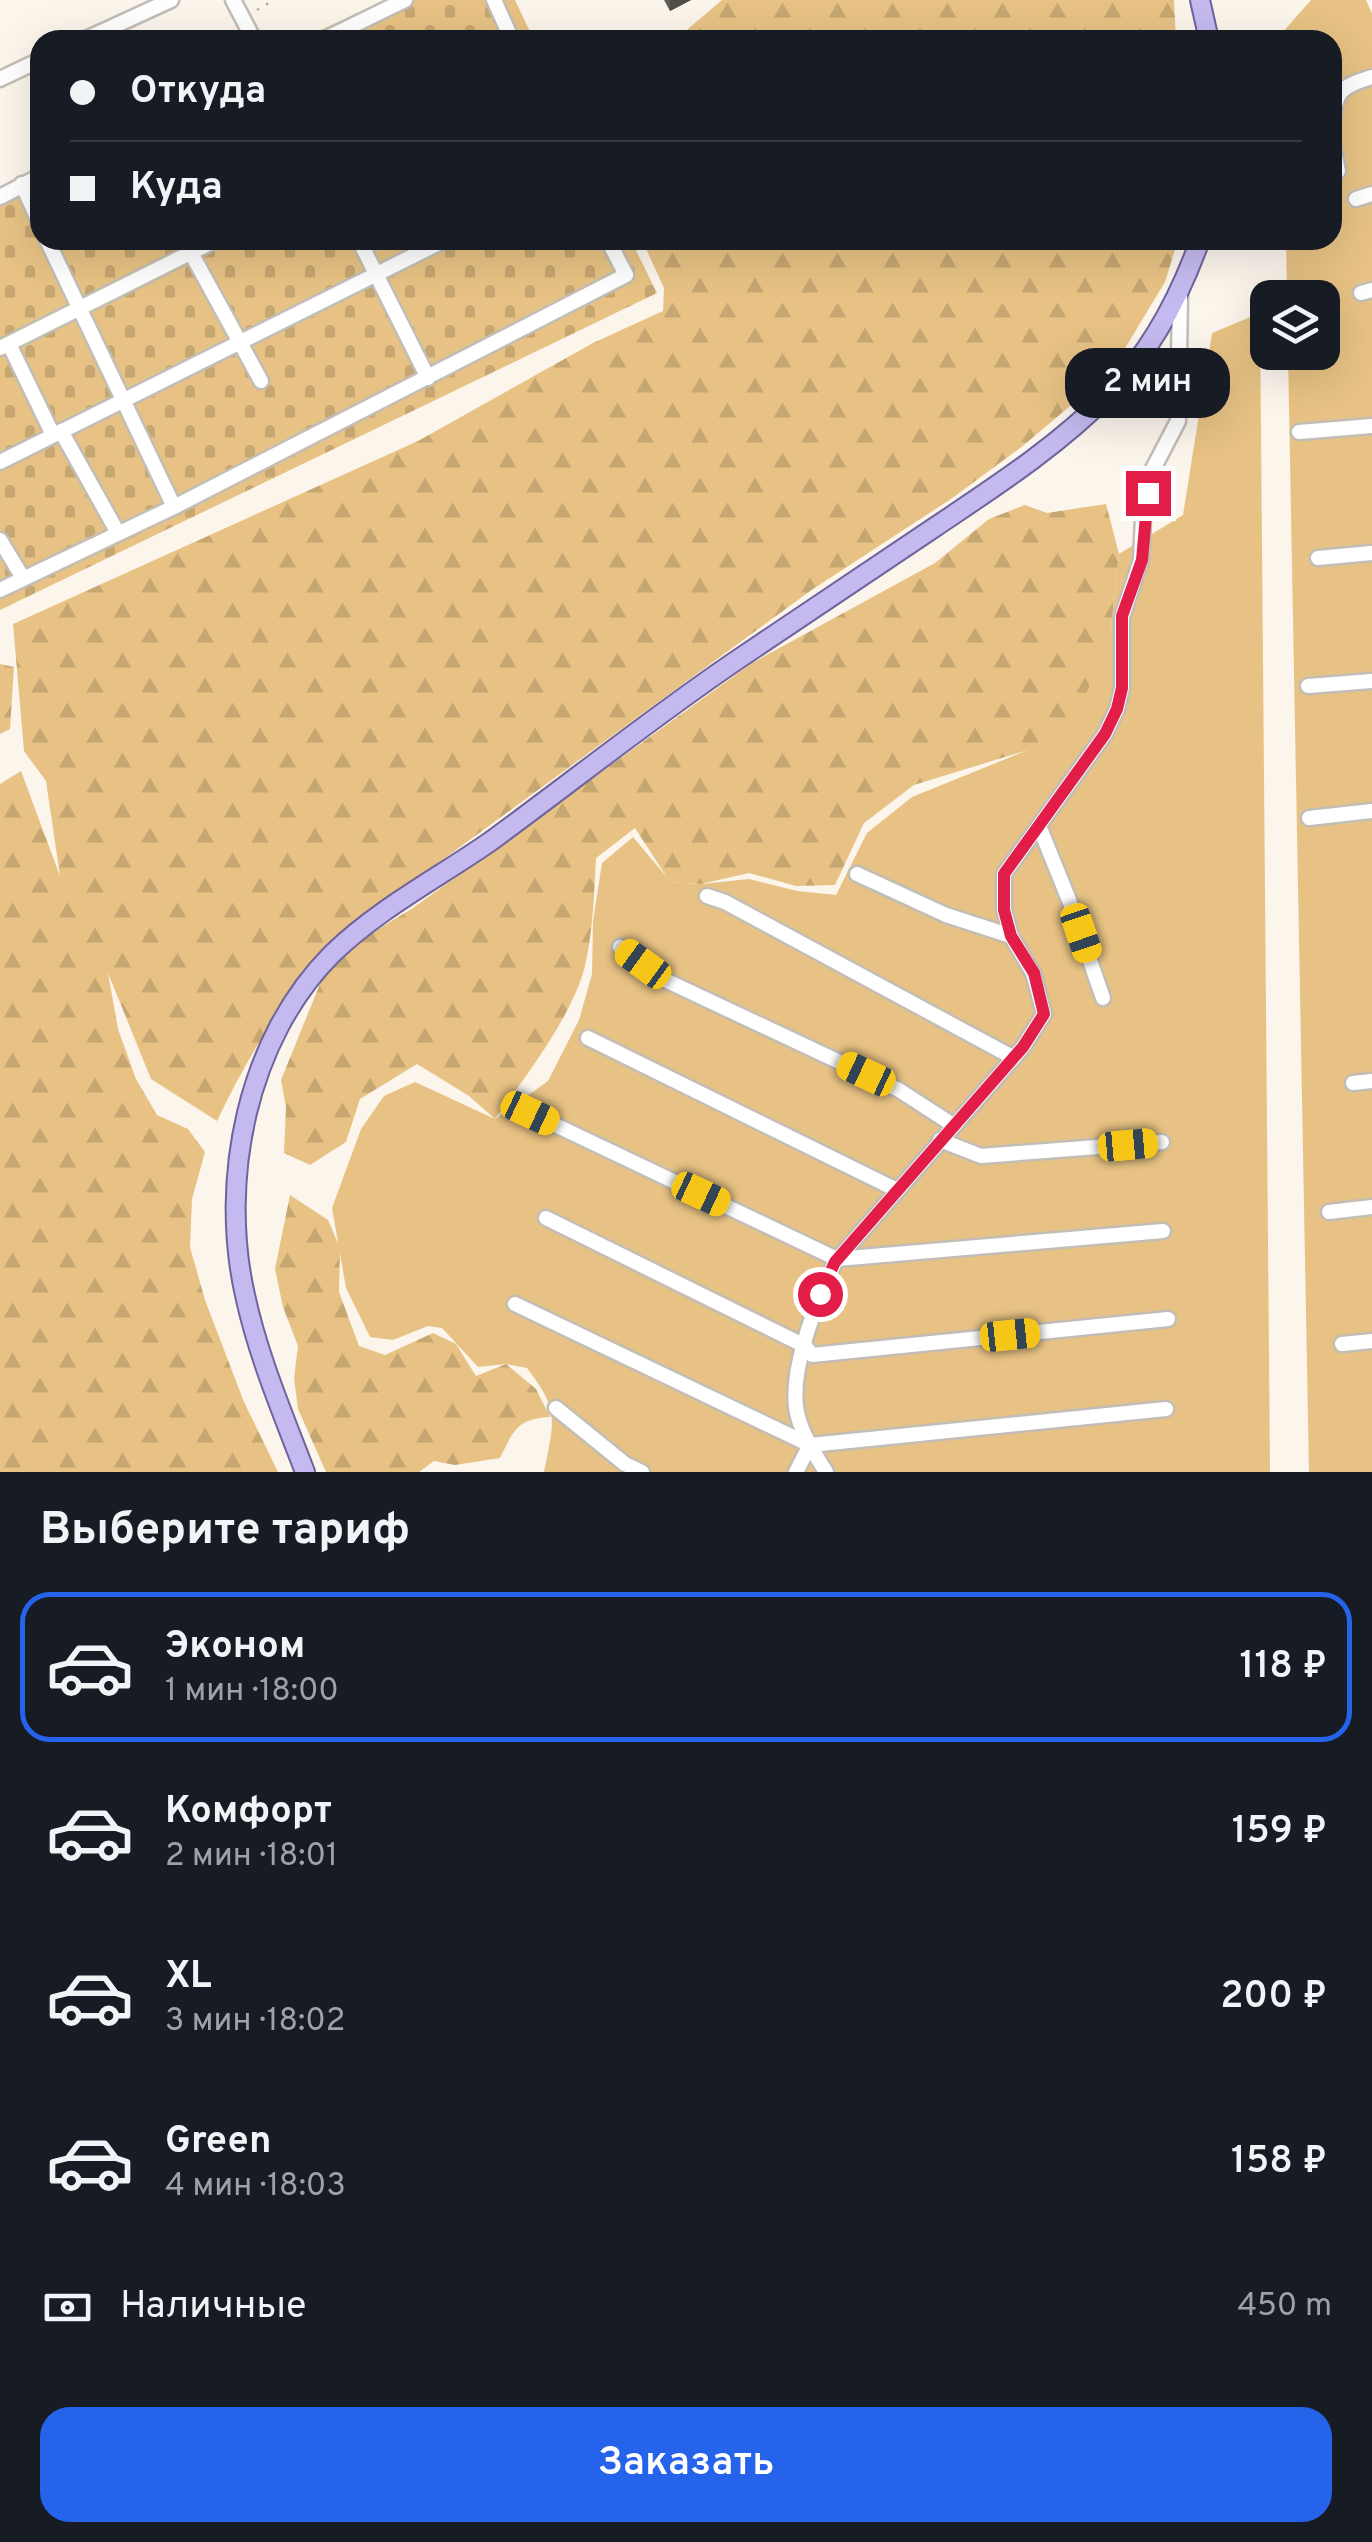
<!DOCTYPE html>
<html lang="ru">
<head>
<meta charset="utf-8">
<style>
	:root { --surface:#171b24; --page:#20242c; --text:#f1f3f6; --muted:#9ea1a6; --line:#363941; --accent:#2563eb }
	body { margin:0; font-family:Overpass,sans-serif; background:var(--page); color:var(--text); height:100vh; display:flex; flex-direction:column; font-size:38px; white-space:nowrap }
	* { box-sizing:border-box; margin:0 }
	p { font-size:32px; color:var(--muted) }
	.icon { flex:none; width:55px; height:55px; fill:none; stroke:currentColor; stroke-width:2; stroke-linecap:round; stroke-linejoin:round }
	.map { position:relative; height:1472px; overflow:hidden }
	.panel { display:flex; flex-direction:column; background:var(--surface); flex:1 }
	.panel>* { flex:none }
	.guide { position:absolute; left:30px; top:30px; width:1312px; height:220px; border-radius:30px; box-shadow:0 10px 40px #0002; display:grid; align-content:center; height:220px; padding:0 40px; background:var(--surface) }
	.fabs { position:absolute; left:1250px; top:280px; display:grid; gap:20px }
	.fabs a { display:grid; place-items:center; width:90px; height:90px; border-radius:20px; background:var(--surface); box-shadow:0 10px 40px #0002; font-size:50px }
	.end { position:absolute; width:45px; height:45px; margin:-22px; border:12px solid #e11d48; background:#fff; box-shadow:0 0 0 5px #fff }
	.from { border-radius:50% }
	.bubble { position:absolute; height:70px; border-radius:30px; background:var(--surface); box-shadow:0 10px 40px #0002; font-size:32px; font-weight:600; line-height:70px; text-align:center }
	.car { position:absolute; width:30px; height:60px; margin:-30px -15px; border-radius:12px; box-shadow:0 0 8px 2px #0007; background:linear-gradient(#f5c518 24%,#345 0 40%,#f5c518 0 76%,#345 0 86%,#f5c518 0) }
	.guide b { display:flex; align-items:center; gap:35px; height:95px; font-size:38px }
	.guide b+b { border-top:2px solid var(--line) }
	.guide i { width:25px; height:25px; background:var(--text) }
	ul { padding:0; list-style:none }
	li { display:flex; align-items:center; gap:30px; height:150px; margin:0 20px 15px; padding:0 20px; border:5px solid transparent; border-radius:30px }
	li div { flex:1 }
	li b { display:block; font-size:38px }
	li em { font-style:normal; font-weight:600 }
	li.on { border-color:var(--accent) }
	li>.icon { width:90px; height:90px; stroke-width:1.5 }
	h2 { padding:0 40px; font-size:45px; line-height:120px }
	.pay { display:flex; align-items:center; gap:25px; height:110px; padding:0 40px; font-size:38px }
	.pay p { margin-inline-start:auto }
	.cta { display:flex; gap:20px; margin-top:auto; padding:20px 40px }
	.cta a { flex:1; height:115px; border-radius:30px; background:var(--accent); color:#fff; font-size:40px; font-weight:600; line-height:115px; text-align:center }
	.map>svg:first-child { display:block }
</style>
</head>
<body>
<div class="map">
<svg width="1372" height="1472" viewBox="0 0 1372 1472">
	<defs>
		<pattern id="forest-firs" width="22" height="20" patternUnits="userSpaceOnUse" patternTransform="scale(2.5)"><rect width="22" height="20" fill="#e7c284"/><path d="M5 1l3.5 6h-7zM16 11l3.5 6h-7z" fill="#c6a671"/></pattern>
		<pattern id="cemetery-stones" width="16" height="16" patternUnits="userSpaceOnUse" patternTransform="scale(2.5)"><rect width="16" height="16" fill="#e7c284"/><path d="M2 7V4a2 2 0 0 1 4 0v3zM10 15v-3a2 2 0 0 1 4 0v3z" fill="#c6a671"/></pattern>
	</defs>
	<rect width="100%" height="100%" fill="#fbf5ec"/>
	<!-- green -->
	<g fill="#e7c284">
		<polygon points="1311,0 1366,0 1372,14 1372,1472 1309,1472 1288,353 1322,352 1322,298 1287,297 1286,240 1332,240 1332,40 1283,40 1282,33"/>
		<path d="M 1260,313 L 1270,1472 L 544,1472 C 554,1421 560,1411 527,1368 L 506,1364 L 478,1367 L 442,1328 L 428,1326 L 393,1340 L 370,1337 L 346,1288 L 332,1208 L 361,1129 L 384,1096 L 415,1082 L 495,1119 L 548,1081 L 579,1020 L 592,974 L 593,921 L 602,863 L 633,837 L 671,882 L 701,884 L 749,879 L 797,891 L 836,895 L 867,833 L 912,797 L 1028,750 L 1111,629 L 1119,554 L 1183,515 L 1212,333 Z"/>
	</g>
	<!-- forest -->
	<g fill="url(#forest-firs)">
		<polygon points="722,0 1174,0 1176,40 675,40"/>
		<path d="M 642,240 L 1178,240 L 1165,282 L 1124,350 L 1083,395 L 1024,445 L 951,499 L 813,589 L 345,931 C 290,987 250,1051 217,1121 L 151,1079 L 108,973 L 118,1029 L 136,1079 L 157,1115 L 188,1129 L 205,1152 L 192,1199 L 190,1247 L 205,1300 L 244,1402 L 278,1472 L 0,1472 L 0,784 L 21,771 L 60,876 L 46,781 L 24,751 L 13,624 L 418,441 L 593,343 L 663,311 L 664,288 Z"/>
		<path d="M 1106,504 L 1119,554 L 1111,629 L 1080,710 L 1028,750 L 914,785 L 864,823 L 835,885 L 796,886 L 749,873 L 701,884 L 670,882 L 635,828 L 596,858 C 594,895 593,931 585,966 C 572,1017 525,1077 495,1119 L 469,1096 L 417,1064 L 360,1099 L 346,1142 L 310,1165 L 284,1153 L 286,1107 L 281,1080 L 324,974 L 362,939 L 413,908 L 752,663 L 935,563 L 989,519 L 1025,505 L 1047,513 Z"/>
		<polygon points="0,664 14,667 10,729 0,734"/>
		<path d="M 290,1195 L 328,1220 L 340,1248 L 339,1292 L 359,1346 L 385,1355 L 433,1333 L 456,1344 L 476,1376 L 506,1364 L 536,1389 L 550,1417 C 517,1419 514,1430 500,1458 L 455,1465 L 434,1461 L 419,1472 L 326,1472 L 298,1409 L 294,1379 L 298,1346 L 283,1307 L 275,1269 Z"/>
	</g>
	<!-- cemetery -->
	<g fill="url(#cemetery-stones)">
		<polygon points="386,0 515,0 534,40 299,40"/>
		<polygon points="40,171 40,240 631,240 657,293 0,610 0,192"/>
	</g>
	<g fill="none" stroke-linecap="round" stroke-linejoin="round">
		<!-- minor casing -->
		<g stroke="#c3beb5" stroke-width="19">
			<g id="minor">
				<polyline points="233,0 254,40"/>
				<polyline points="494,0 512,40"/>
				<polyline points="84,40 171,0"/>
				<polyline points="323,40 405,0"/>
				<polyline points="0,79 40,60"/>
				<path d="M 1332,124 C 1336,90 1340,87 1372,77"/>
				<polyline points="1332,141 1338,171"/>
				<polyline points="22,184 40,224"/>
				<polyline points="0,197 40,176"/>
				<polyline points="1356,199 1372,194"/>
				<polyline points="47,240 174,507"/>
				<polyline points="184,240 261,381"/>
				<polyline points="359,240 428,378"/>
				<polyline points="1361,293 1372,290"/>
				<polyline points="9,344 53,435"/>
				<polyline points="0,348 216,240"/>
				<polyline points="61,431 118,533"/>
				<polyline points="1299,432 1372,426"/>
				<polyline points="0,462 445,240"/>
				<polyline points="0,540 23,578"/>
				<polyline points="1318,558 1372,553"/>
				<polyline points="0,590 174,507 626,275 608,240"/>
				<polyline points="1308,686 1372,681"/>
				<polyline points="1309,818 1372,811"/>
				<polyline points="1039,826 1069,900 1103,998"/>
				<polyline points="857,874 946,915 1011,936"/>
				<polyline points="707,896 725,902 1014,1058"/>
				<polyline points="620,947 665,980 899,1090 953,1125"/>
				<polyline points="588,1038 897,1190"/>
				<polyline points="1353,1083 1372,1081"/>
				<polyline points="530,1113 837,1259 1163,1231"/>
				<polyline points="940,1140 981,1156 1162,1142"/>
				<polyline points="1329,1212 1372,1207"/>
				<polyline points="546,1218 805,1346 812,1355 1168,1319"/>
				<polyline points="515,1304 810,1445 1166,1409"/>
				<polyline points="1342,1344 1372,1341"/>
				<polyline points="556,1408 625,1464 642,1472"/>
				<polyline points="796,1472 810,1445"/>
				<path d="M 826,1472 C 814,1453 799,1430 796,1407 C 791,1363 817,1301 835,1262 L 1023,1047 L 1044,1014 L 1033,973 L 1011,936 L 1004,910 L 1004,874 L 1105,734 L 1117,709 L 1122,688 L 1122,617 L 1141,560 L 1143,517 L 1153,469 L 1178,421 L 1180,295"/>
			</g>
		</g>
		<!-- major casing -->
		<g stroke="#6e639b" stroke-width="22">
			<g id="major">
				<polyline points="1200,0 1209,40"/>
				<path d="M 305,1472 C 283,1414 258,1356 245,1295 C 219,1180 247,1039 332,954 C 378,909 438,878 491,841 C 573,781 653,717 737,660 C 803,615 869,571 935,527 C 996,486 1058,446 1110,393 C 1152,350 1180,296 1200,240"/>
			</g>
		</g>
		<!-- path -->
		<polyline stroke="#b2ada6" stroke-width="2.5" stroke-dasharray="2.5 8" stroke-linecap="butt" points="257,10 274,0"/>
		<!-- minor -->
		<use href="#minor" stroke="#fff" stroke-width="14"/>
		<!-- major -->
		<use href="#major" stroke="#c4baef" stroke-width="18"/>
	</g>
	<!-- wall -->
	<polygon fill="#625f58" points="664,0 691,0 670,11"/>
	<!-- shaded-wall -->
	<polygon fill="#504d47" points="670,0 691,0 670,11"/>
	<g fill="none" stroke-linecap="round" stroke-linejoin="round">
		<!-- route -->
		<polyline stroke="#e11d48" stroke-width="12" points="820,1294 835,1262 1023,1047 1044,1014 1034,973 1011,936 1004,910 1004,874 1105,734 1117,709 1122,688 1122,616 1142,560 1148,493"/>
	</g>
</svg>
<div class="fabs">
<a><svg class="icon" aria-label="layers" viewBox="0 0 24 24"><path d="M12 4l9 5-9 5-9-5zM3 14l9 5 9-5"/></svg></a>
</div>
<i class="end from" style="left:820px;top:1294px"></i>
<i class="end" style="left:1148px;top:493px"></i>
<div class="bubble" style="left:1065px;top:348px;width:165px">2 мин</div>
<i class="car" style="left:1081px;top:933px;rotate:161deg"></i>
<i class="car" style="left:643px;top:964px;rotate:306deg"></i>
<i class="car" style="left:866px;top:1074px;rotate:295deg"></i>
<i class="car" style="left:530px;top:1113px;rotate:115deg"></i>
<i class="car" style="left:1128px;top:1145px;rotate:85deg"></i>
<i class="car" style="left:701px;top:1194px;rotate:115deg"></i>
<i class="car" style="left:1010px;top:1335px;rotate:84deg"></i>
<div class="guide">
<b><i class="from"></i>Откуда</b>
<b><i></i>Куда</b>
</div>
</div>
<section class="panel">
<h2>Выберите тариф</h2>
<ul>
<li class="on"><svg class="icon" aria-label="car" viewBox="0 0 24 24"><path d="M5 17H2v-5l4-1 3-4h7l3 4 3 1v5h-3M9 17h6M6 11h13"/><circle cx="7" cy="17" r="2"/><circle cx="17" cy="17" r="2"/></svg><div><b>Эконом</b><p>1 мин · 18:00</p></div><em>118 ₽</em></li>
<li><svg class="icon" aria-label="car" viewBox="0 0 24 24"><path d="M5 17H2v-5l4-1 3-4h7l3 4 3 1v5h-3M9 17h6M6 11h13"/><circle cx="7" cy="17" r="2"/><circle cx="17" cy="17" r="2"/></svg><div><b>Комфорт</b><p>2 мин · 18:01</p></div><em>159 ₽</em></li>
<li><svg class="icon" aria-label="car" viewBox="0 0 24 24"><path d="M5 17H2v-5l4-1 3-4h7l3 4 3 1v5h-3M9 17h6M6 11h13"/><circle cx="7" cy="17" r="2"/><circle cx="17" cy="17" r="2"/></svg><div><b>XL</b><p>3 мин · 18:02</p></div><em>200 ₽</em></li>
<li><svg class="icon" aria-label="car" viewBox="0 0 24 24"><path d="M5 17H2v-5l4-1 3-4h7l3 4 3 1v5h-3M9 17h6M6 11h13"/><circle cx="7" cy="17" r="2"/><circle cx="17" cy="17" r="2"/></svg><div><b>Green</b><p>4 мин · 18:03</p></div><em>158 ₽</em></li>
</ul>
<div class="pay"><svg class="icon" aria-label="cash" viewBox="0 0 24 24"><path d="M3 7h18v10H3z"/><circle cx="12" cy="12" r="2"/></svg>Наличные<p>450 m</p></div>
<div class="cta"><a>Заказать</a></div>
</section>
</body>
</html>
